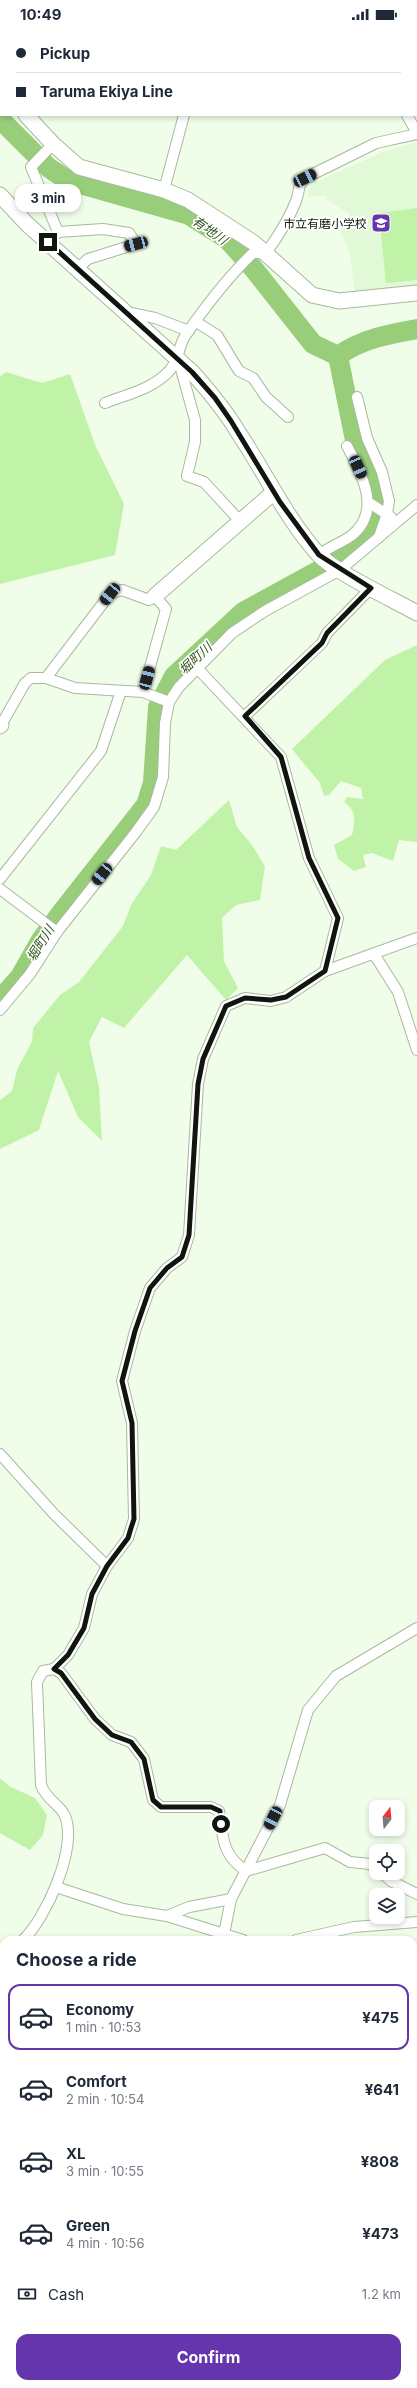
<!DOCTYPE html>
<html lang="en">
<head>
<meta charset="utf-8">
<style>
	:root { --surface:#fff; --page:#f2f2f3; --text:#1f2937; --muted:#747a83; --line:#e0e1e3; --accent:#6435ac }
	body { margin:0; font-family:Inter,"Noto Sans JP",sans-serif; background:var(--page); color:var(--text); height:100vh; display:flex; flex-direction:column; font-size:15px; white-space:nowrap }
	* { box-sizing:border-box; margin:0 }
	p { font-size:13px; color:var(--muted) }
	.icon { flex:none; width:22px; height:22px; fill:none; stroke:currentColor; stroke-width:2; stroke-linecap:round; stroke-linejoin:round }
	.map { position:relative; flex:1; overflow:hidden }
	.details { position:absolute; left:0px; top:1908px; width:417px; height:452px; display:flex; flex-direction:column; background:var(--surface); border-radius:12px 12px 0 0; box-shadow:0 2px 6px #0003 }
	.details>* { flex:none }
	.banner { position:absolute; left:0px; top:0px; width:417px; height:88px; box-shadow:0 2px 6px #0003; display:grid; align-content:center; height:88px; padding:0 16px; background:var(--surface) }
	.needle { width:26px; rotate:16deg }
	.tools { position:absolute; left:369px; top:1772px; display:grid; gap:8px }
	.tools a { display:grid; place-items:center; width:36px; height:36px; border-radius:8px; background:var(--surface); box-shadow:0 2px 6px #0003; font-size:20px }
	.end { position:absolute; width:18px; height:18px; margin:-9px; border:5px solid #10160d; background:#fff; box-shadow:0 0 0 2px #fff }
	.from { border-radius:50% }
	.bubble { position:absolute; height:28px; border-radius:12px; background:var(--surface); box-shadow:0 2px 6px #0003; font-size:13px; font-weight:700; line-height:28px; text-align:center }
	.car { position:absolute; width:12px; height:24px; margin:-12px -6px; border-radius:5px; box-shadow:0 0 3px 1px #0007; background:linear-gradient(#222 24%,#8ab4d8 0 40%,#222 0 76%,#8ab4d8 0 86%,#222 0) }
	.banner b { display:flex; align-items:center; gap:14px; height:38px; font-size:15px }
	.banner b+b { border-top:1px solid var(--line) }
	.banner i { width:10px; height:10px; background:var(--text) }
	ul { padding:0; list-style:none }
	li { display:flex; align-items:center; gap:12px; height:66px; margin:0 8px 6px; padding:0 8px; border:2px solid transparent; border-radius:12px }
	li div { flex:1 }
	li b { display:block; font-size:15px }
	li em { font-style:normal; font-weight:700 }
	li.selected { border-color:var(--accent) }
	li>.icon { width:36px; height:36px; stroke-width:1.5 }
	h2 { padding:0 16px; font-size:18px; line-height:48px }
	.pay { display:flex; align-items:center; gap:10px; height:44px; padding:0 16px; font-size:15px }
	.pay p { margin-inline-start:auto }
	.action { display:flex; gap:8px; margin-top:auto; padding:8px 16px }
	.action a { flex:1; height:46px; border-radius:12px; background:var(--accent); color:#fff; font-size:16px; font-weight:700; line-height:46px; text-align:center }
	.status { display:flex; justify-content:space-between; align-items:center; height:28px; padding:0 20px; background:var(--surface); direction:ltr }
	.status svg { height:11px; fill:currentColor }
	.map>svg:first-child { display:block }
</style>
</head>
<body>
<div class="status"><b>10:49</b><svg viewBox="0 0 49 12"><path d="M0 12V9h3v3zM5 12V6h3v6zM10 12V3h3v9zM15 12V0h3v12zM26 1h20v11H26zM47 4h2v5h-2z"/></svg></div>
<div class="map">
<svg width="417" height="2360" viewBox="0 0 417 2360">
	<rect width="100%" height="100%" fill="#f0fee9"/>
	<!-- built -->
	<polygon fill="#e2f9d7" points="417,114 417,263 355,267 350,227 341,204 350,186 327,172 326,168 308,169 309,162 315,155 382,124"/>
	<!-- green -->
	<g fill="#c0f3a7">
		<polygon points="417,180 417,252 386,255 379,185"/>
		<polygon points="6,344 42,355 70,346 96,419 124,476 115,527 0,556 0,349"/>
		<path d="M 417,617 L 417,814 L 399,812 L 393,833 L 372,825 L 363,827 L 366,839 L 354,843 L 338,831 L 334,817 L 352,807 C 355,793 357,783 344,774 L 347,769 L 363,771 L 361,760 L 341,753 L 329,767 L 324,768 L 320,755 L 292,721 L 385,632 Z"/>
		<polygon points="229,772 237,799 252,817 265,838 260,872 236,877 222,890 224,933 238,960 226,972 187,927 124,1000 102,989 89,1014 99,1059 102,1113 78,1089 58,1043 39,1102 0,1121 0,1072 12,1063 17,1042 32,1013 33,1000 60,967 79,954 123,898 131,877 151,847 161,818 176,822"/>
		<polygon points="0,1750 9,1758 35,1770 47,1787 43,1807 30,1822 0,1805"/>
	</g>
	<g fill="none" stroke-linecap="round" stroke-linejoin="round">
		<!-- river -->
		<g stroke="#98ce7a" stroke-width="20">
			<polyline points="0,91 49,140 69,153 189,187 227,211 253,240 313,316 338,328"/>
			<path d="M 338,328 C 361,311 389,306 417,301"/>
			<polyline points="0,971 20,949 41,912 61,885 146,777 153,755 158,679 174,648 243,584 349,526 368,508 378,491 381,462 357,422 338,328"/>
		</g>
		<!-- street casing -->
		<g stroke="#a8b99f" stroke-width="12">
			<g id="street">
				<polyline points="179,0 180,1"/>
				<polyline points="0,1 0,0"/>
				<polyline points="407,87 417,105"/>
				<polyline points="53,116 31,139 58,204"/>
				<polyline points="164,162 184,87"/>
				<polyline points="48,214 58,204 103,201 129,205 136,216 88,231 78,240"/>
				<polyline points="126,284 155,290 189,303"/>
				<polyline points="196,294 217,307 239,343 253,350 266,369 288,389"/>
				<polyline points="179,334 195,392 195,414 187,448 204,454 240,493"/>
				<polyline points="357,369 367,410 382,444 389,473 387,486 379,509"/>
				<path d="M 105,375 C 125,367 148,362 164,348 C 180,335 177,321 185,308 C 205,279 228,249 253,225 L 266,225 C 277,210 289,191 296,173 C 300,163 297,158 305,150 L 376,115 L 417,106"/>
				<polyline points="368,474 391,489"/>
				<path d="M 319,527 C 329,519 341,515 351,508 C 383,483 361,445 347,418"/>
				<polyline points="198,641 281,729 309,830 338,890 325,943"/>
				<polyline points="46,650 75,660 143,664 169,674"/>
				<polyline points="245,688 322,615 327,605 371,560"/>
				<polyline points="1,697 25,655 31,650 46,650 110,566 122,562 149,572 155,568 166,581 143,664"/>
				<polyline points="0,851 101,723 121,663"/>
				<polyline points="0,861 57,904"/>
				<polyline points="374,926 398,964 417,1022"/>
				<polyline points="0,982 30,946 57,904 136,804 154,779 163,749 165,695 169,674 179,659 232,605 265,583 340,542 417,477"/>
				<polyline points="0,1426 54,1486 107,1538"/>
				<polyline points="54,1641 68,1627 84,1600 92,1566 107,1538 128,1510 134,1491 132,1395 122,1353 135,1303 150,1260 167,1240 182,1229 189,1207 198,1056 203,1031 226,978 245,970 271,973 286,969 325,943 417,910"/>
				<polyline points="382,1845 391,1853 417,1866"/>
				<polyline points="56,1859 123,1881 167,1888 243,1912"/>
				<polyline points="167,1888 189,1879 231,1871 280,1777 308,1682 336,1648 417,1600"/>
				<path d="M 23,1912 C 46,1890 78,1820 65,1788 C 60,1776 47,1773 41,1757 L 37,1654 L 43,1643 L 54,1641 L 61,1645 L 95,1691 L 112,1707 L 131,1714 L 144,1731 L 153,1772 L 161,1779 L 211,1779 L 219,1783 C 223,1810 222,1827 246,1843 L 325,1820 L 350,1834 L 370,1836 L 376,1841"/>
				<polyline points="219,1912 224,1906 231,1871"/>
				<polyline points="296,1912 354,1899 417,1894"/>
				<polyline points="0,1931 4,1928"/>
				<polyline points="417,1960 415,1964 417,1986"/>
				<polyline points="182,2360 184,2356"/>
			</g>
		</g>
		<!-- secondary casing -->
		<g stroke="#a8b99f" stroke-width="17">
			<g id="secondary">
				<polyline points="0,68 1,69"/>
				<polyline points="26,87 53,116 79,139 164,162 188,172 254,215 312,267 339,273 417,265"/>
				<path d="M 0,167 L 27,196 L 192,344 C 209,363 225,382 238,404 C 265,444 285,489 318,526 C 336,545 392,571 417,585"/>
				<polyline points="155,568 274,464"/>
				<polyline points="0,698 1,697"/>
				<polyline points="0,1983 4,1986"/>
				<polyline points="0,2048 4,2060"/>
				<polyline points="0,2195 4,2189"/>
				<polyline points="413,2197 417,2197"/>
			</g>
		</g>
		<!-- street -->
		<use href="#street" stroke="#fff" stroke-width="10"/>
		<!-- secondary -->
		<use href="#secondary" stroke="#fff" stroke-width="15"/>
	</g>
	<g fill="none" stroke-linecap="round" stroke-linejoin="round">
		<!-- route -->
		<polyline stroke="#10160d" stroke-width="5" points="48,214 192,344 215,370 231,393 280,474 319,527 371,560 327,605 322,615 245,688 281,729 309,830 338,890 325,943 286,969 271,972 245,970 226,978 203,1031 198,1056 189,1207 182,1229 167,1240 150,1260 135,1303 122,1353 132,1395 134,1491 131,1500 128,1510 107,1538 92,1566 84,1600 68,1627 54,1641 61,1645 95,1691 112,1707 131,1714 144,1731 153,1772 161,1779 211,1779 220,1783 221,1796"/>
	</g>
	<!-- icons -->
	<defs>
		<g id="school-square" transform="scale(1)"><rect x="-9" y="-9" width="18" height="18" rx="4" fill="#6435ac" stroke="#fff"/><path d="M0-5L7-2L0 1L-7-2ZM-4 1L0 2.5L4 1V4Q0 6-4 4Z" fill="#fff"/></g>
	</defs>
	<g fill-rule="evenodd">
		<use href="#school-square" x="381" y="195"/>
	</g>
	<g text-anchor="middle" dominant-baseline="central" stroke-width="3.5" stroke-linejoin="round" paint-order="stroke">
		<!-- poi labels -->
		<g font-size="12" fill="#10160d" stroke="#fff" text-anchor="end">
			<text x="367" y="195">市立有磨小学校</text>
		</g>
		<!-- water labels -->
		<g font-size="13" font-style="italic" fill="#2d5017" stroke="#fff">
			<text transform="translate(210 202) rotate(35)">有地川</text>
			<text transform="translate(195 630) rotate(-43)">堀町川</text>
			<text transform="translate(40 915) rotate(-58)">堀町川</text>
		</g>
	</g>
</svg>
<div class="tools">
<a><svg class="needle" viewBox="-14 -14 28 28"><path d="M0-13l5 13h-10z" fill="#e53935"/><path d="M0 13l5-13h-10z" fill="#747a83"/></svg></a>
<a><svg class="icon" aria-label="locate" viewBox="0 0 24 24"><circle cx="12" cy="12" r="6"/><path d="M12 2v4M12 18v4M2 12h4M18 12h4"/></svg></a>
<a><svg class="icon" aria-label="layers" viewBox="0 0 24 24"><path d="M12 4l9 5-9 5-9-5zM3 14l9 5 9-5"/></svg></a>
</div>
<i class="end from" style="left:221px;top:1796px"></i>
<i class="end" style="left:48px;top:214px"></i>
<div class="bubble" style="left:15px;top:156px;width:66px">3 min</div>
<i class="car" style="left:305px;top:150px;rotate:64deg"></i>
<i class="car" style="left:136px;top:216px;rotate:255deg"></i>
<i class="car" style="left:358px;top:439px;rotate:156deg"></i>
<i class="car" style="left:110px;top:566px;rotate:219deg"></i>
<i class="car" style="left:147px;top:650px;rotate:15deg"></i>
<i class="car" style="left:102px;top:846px;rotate:219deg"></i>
<i class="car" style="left:273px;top:1790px;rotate:207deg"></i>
<div class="banner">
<b><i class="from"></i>Pickup</b>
<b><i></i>Taruma Ekiya Line</b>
</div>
<section class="details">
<h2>Choose a ride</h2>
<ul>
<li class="selected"><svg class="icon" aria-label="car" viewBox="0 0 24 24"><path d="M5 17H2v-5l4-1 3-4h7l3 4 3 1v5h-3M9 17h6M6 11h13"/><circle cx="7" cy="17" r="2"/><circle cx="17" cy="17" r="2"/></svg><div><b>Economy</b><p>1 min · 10:53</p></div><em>¥475</em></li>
<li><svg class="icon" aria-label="car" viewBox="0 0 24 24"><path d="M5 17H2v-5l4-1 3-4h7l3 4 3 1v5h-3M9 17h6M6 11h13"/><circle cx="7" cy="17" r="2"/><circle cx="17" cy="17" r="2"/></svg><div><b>Comfort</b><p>2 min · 10:54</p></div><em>¥641</em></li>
<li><svg class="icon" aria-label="car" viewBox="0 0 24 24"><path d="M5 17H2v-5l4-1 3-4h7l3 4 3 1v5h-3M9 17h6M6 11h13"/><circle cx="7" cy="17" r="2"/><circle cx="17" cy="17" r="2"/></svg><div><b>XL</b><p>3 min · 10:55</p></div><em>¥808</em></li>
<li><svg class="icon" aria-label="car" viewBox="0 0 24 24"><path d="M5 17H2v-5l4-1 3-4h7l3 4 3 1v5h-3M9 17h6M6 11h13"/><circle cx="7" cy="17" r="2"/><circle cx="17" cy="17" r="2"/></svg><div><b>Green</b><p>4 min · 10:56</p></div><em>¥473</em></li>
</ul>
<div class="pay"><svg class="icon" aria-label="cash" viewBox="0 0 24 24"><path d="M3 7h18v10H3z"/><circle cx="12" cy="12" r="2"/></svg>Cash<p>1.2 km</p></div>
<div class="action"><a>Confirm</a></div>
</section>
</div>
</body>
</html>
